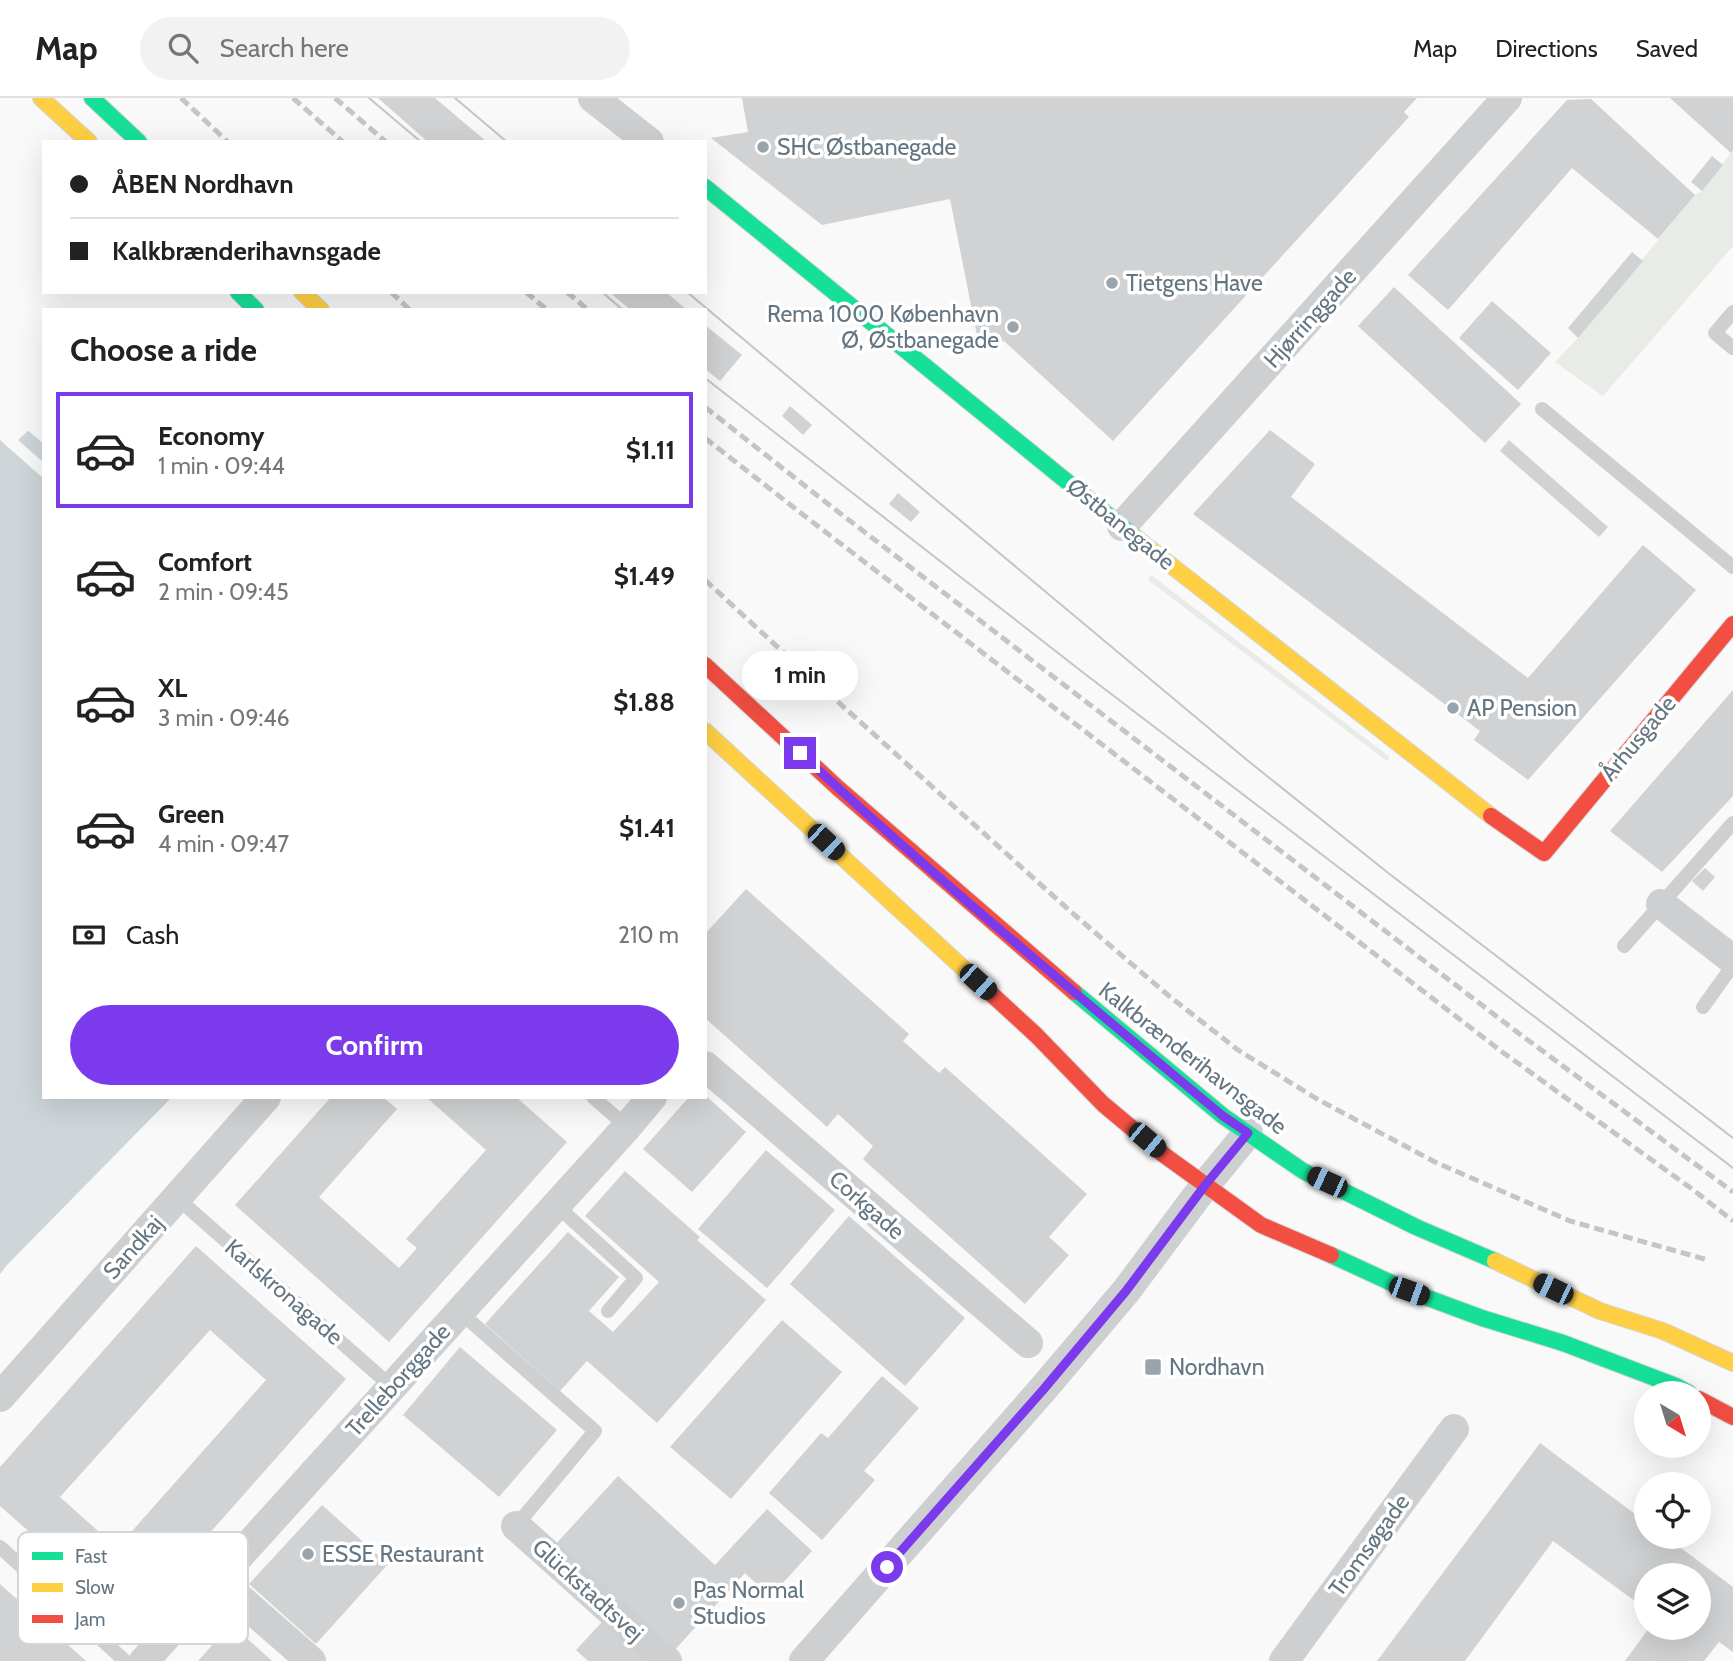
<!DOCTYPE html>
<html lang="en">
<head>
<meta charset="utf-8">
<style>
	:root { --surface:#fff; --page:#f2f2f2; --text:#222; --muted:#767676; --line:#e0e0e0; --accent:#7c3aed }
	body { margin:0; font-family:Cabin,sans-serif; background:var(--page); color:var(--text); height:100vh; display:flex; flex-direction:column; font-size:26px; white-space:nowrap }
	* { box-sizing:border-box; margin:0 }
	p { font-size:23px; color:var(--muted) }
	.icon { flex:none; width:38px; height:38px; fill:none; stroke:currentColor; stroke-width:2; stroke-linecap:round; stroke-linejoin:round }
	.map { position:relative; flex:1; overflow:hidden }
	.drawer { position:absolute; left:42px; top:210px; width:665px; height:791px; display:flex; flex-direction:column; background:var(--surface); border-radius:0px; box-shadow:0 7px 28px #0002 }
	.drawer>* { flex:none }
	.hud { position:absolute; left:42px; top:42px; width:665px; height:154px; border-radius:0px; box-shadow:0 7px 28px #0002; display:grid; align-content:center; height:154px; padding:0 28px; background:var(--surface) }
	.needle { width:46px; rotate:142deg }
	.controls { position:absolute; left:1634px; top:1283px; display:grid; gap:14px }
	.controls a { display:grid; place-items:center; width:77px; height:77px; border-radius:50%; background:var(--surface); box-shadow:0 7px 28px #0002; font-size:35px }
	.end { position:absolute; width:32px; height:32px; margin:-16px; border:9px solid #7c3aed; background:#fff; box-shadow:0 0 0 4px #fff }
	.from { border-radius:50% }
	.bubble { position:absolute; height:49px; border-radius:24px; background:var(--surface); box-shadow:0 7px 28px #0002; font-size:23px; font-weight:700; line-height:49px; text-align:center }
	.car { position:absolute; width:21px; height:42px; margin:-21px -10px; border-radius:9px; box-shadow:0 0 5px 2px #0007; background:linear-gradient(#222 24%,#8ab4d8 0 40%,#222 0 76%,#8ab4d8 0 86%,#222 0) }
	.hud b { display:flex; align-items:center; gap:24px; height:66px; font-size:26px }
	.hud b+b { border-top:2px solid var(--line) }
	.hud i { width:18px; height:18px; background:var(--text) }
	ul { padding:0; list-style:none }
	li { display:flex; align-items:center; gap:21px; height:116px; margin:0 14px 10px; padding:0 14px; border:4px solid transparent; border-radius:0px }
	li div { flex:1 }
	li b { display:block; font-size:26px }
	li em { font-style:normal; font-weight:700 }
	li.current { border-color:var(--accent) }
	li>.icon { width:63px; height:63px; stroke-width:1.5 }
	h2 { padding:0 28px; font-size:32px; line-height:84px }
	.pay { display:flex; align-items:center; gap:18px; height:77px; padding:0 28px; font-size:26px }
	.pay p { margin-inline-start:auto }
	.cta { display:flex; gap:14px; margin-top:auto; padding:14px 28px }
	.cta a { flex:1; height:80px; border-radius:42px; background:var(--accent); color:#fff; font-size:28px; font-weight:700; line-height:80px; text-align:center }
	header { display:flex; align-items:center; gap:42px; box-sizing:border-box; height:98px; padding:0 35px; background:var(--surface); border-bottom:2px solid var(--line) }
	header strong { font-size:33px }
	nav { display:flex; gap:38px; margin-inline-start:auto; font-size:24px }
	.search { width:490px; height:63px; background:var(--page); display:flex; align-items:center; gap:18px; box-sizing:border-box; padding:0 24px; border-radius:38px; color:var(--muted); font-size:26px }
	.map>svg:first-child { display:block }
</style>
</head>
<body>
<header>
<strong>Map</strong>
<div class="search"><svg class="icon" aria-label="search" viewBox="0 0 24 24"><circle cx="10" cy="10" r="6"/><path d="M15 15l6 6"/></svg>Search here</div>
<nav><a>Map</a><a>Directions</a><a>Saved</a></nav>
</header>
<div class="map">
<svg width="1733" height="1563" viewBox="0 0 1733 1563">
	<rect width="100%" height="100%" fill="#f9f9f9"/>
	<!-- green -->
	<g fill="#e8ebe6">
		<polygon points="1733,52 1733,148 1603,298 1555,264 1578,240 1695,97 1702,93"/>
		<polygon points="1151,477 1390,659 1387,663 1148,482"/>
	</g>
	<!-- water -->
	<polygon fill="#ced6d9" points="0,309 44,346 44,999 172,999 7,1167 0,1176"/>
	<!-- pier -->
	<polygon fill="#f9f9f9" points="0,305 31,330 18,342 44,365 44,381 0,342"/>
	<!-- building -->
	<g fill="#d0d2d3" fill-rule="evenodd">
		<polygon points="378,0 435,0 487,44 428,44"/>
		<polygon points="742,0 1417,0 1404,14 1409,19 1113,343 1004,243 979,248 950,101 822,127 711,40 748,34"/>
		<polygon points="1670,0 1733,0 1733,52 1731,55"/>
		<polygon points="1591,1 1695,97 1658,141 1572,70 1448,212 1408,177 1567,2"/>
		<polygon points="1712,58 1723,67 1702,93 1691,84"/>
		<polygon points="1632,154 1643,163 1578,240 1568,230"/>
		<polygon points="1394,189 1521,306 1485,345 1358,228"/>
		<polygon points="609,194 666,194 687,212 631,212"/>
		<polygon points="1492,203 1551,255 1518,292 1459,240"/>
		<polygon points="705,227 742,257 720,283 705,271"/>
		<polygon points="790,308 812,327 803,337 782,318"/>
		<polygon points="1270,332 1315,366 1291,399 1528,580 1643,447 1696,492 1528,682 1474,642 1480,633 1193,416"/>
		<polygon points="1509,342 1608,429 1599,439 1500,353"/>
		<polygon points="898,395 920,414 911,424 889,406"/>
		<polygon points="1733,592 1733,698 1662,774 1610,733"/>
		<polygon points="1705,770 1715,779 1703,793 1692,783"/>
		<polygon points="746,791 909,936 903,943 939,975 945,969 1087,1096 1049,1139 1069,1157 1025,1206 865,1063 863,1061 873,1048 838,1016 827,1029 705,920 705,836"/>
		<polygon points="705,997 746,1034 692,1094 643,1051 689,999 705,999"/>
		<polygon points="331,999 383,999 397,1011 319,1099 399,1170 417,1150 406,1141 486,1052 426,999 516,999 567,1044 389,1244 235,1107"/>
		<polygon points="766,1052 835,1112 767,1190 698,1131"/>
		<polygon points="625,1073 700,1139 697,1142 766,1202 657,1325 587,1263 560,1293 485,1226 568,1134 619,1179 589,1213 613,1234 659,1184 585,1118"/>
		<polygon points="849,1118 965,1220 905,1288 790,1186"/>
		<path d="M 196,1148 L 346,1281 L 131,1524 L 0,1408 L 0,1369 ZM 210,1232 L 266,1282 L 117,1450 L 60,1399 Z"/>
		<polygon points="782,1222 842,1274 731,1401 670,1349"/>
		<polygon points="460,1249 557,1332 499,1399 403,1317"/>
		<polygon points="882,1278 919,1310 864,1373 875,1382 822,1442 769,1395 821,1335 828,1340"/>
		<polygon points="1540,1345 1647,1425 1647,1438 1665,1438 1733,1489 1733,1554 1719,1544 1704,1563 1625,1563 1649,1530 1699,1530 1699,1477 1647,1477 1647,1512 1553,1443 1465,1563 1377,1563"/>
		<polygon points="618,1378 715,1467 767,1411 812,1453 770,1499 745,1475 671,1556 554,1448"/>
		<polygon points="322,1407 388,1466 316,1546 249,1486"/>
		<polygon points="0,1486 86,1563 0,1563"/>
		<polygon points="602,1524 645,1563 588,1563 576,1552"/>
		<polygon points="231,1526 272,1563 198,1563"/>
	</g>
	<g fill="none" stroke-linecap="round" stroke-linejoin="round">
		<!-- fast casing -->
		<g stroke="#d5d6d7" stroke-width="18">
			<g id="fast">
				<polyline points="92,0 139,44"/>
				<polyline points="705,89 1135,439"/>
				<polyline points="238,194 256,212"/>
				<polyline points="1074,894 1223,1018 1303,1073 1416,1129 1495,1163"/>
				<polyline points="1331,1157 1409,1193 1482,1220 1563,1245 1676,1288 1689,1295"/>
			</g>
		</g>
		<!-- slow casing -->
		<g stroke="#d5d6d7" stroke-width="18">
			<g id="slow">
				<polyline points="41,0 89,44"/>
				<polyline points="302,194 321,212"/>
				<polyline points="1135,439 1491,718"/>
				<polyline points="705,633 987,892"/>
				<polyline points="1495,1163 1600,1213 1663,1233 1733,1265"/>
			</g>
		</g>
		<!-- jam casing -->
		<g stroke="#d5d6d7" stroke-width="18">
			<g id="jam">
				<polyline points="705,567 838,690 1074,894"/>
				<polyline points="1491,718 1544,755 1733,526"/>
				<polyline points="987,892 1036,937 1103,1006 1164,1057 1261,1127 1331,1157"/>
				<polyline points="1699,1301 1733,1319"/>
			</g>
		</g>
		<!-- lane -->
		<g stroke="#cecfd0" stroke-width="14">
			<polyline points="1733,214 1715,235 1733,250"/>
			<polyline points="1542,311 1733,469"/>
			<polyline points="1624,848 1733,725"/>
			<polyline points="1703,909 1733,867"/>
			<polyline points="593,999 627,1029"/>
			<polyline points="176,1099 392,1289"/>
			<polyline points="556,1107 636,1180 608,1213"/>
			<polyline points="460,1214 595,1333 516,1428"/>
			<polyline points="0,1449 125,1563"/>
		</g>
		<!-- street -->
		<g stroke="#cecfd0" stroke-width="30">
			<polyline points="593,0 649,44"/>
			<polyline points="1122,428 1507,0"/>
			<polyline points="1661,806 1733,862"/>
			<polyline points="705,968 1028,1245"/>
			<polyline points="0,1299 266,999"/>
			<polyline points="516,1428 667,1563"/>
			<polyline points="217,1481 311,1563"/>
			<polyline points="144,1563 627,1029 652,999"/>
			<polyline points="804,1563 1043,1291 1126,1193 1206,1086 1248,1035"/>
			<polyline points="1284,1563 1454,1331"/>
		</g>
		<!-- fast -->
		<use href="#fast" stroke="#16e098" stroke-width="16"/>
		<!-- slow -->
		<use href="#slow" stroke="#ffcf43" stroke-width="16"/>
		<!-- jam -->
		<use href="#jam" stroke="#f24e42" stroke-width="16"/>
		<!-- tram -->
		<g stroke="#c3c5c6" stroke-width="2">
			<polyline points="369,0 421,44"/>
			<polyline points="455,0 507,44"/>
			<polyline points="602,194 623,212"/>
			<polyline points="687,194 1247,662 1387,774 1733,1040"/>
			<polyline points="705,280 1085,576 1733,1070"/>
		</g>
		<!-- rail -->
		<g stroke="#c3c5c6" stroke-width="5" stroke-dasharray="10 5" stroke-linecap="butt">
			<polyline points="181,0 228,44"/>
			<polyline points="293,0 343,44"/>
			<polyline points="335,0 386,44"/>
			<polyline points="391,194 410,212"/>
			<polyline points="526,194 547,212"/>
			<polyline points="567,194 588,212"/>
			<polyline points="705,309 828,406 1517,934 1733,1094"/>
			<polyline points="705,340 806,419 1501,953 1692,1091 1733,1123"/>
			<polyline points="705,482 796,566 1070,813 1169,898 1238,952 1317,1001 1435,1064 1570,1123 1708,1162"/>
		</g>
	</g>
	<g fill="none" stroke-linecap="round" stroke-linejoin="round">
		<!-- route -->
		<path stroke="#7c3aed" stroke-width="9" d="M 800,655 C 936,781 1080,899 1223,1018 L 1248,1035 L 1206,1086 L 1126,1193 L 1043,1292 L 887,1469"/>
	</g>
	<!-- markers -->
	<g fill="#99a4ac" stroke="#fff" stroke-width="2.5">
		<circle cx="763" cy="49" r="7"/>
		<circle cx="1112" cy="185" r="7"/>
		<circle cx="1013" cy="229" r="7"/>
		<circle cx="1453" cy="610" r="7"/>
		<rect x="1144" y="1260" width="18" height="18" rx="3.5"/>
		<circle cx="308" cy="1456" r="7"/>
		<circle cx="679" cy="1505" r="7"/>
	</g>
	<g text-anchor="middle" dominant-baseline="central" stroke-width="7" stroke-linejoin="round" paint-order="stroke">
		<!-- poi labels -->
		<g font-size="23" fill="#657683" stroke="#fff" text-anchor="start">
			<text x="777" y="49">SHC Østbanegade</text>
			<text x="1126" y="185">Tietgens Have</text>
			<text x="999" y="216" text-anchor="end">Rema 1000 København<tspan x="999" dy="26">Ø, Østbanegade</tspan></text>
			<text x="1467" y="610">AP Pension</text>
			<text x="1169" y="1269">Nordhavn</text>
			<text x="322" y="1456">ESSE Restaurant</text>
			<text x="693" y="1492">Pas Normal<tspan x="693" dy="26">Studios</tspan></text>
		</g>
		<!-- street labels -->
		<g font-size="23" fill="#657683" stroke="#fff">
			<text transform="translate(1310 220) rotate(-48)">Hjørringgade</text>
			<text transform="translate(1121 426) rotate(39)">Østbanegade</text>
			<text transform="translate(1638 640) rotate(-50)">Århusgade</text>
			<text transform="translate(1193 960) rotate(38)">Kalkbrænderihavnsgade</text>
			<text transform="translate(867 1107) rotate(41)">Corkgade</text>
			<text transform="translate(133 1149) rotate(-48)">Sandkaj</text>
			<text transform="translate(284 1194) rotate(41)">Karlskronagade</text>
			<text transform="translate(398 1282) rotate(-48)">Trelleborggade</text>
			<text transform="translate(1369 1447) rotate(-54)">Tromsøgade</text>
			<text transform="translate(588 1492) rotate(42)">Glückstadtsvej</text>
		</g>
	</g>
	<!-- legend -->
	<rect x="18" y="1434" width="230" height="112" rx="10" fill="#fff" stroke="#d1d6da" stroke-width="2"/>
	<rect x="32" y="1454" width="31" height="8" fill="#16e098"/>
	<rect x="32" y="1485" width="31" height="9" fill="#ffcf43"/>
	<rect x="32" y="1517" width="31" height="8" fill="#f24e42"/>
	<g font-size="19" fill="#657683">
		<text x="75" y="1465">Fast</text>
		<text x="75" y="1496">Slow</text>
		<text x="75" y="1528">Jam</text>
	</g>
</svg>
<div class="controls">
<a><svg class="needle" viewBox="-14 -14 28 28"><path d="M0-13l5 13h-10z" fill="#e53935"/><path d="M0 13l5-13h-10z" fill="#767676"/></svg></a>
<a><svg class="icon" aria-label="locate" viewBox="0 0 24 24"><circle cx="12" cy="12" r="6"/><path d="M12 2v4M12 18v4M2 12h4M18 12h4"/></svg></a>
<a><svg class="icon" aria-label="layers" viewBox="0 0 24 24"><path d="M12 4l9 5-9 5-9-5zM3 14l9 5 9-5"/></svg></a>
</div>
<i class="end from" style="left:887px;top:1469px"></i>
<i class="end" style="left:800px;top:655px"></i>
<div class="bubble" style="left:742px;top:553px;width:116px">1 min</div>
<i class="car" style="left:826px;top:744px;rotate:133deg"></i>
<i class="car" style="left:978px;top:884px;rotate:132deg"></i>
<i class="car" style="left:1147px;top:1042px;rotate:130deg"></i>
<i class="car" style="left:1327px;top:1084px;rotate:295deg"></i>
<i class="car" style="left:1553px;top:1191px;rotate:296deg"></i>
<i class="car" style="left:1409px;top:1193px;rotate:110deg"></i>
<div class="hud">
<b><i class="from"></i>ÅBEN Nordhavn</b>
<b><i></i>Kalkbrænderihavnsgade</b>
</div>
<section class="drawer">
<h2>Choose a ride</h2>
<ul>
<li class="current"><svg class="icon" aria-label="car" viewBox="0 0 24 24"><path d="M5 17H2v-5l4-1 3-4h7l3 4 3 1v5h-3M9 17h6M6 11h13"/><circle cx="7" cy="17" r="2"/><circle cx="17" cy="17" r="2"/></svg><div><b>Economy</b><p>1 min · 09:44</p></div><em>$1.11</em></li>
<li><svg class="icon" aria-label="car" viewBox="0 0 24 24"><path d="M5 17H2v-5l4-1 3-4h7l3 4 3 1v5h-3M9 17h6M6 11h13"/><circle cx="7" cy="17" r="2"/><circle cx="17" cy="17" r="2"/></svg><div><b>Comfort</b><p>2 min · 09:45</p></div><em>$1.49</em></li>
<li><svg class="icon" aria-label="car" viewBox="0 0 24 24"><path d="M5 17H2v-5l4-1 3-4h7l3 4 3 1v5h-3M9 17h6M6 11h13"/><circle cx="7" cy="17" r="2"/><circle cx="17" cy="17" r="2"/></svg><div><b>XL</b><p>3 min · 09:46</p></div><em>$1.88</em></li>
<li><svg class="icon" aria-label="car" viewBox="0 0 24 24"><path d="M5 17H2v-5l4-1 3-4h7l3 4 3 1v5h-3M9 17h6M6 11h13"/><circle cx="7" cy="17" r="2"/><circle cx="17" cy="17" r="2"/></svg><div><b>Green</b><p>4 min · 09:47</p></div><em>$1.41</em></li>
</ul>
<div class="pay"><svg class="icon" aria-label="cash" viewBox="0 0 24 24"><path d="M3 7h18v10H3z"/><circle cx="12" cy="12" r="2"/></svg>Cash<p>210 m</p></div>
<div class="cta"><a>Confirm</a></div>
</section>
</div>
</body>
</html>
